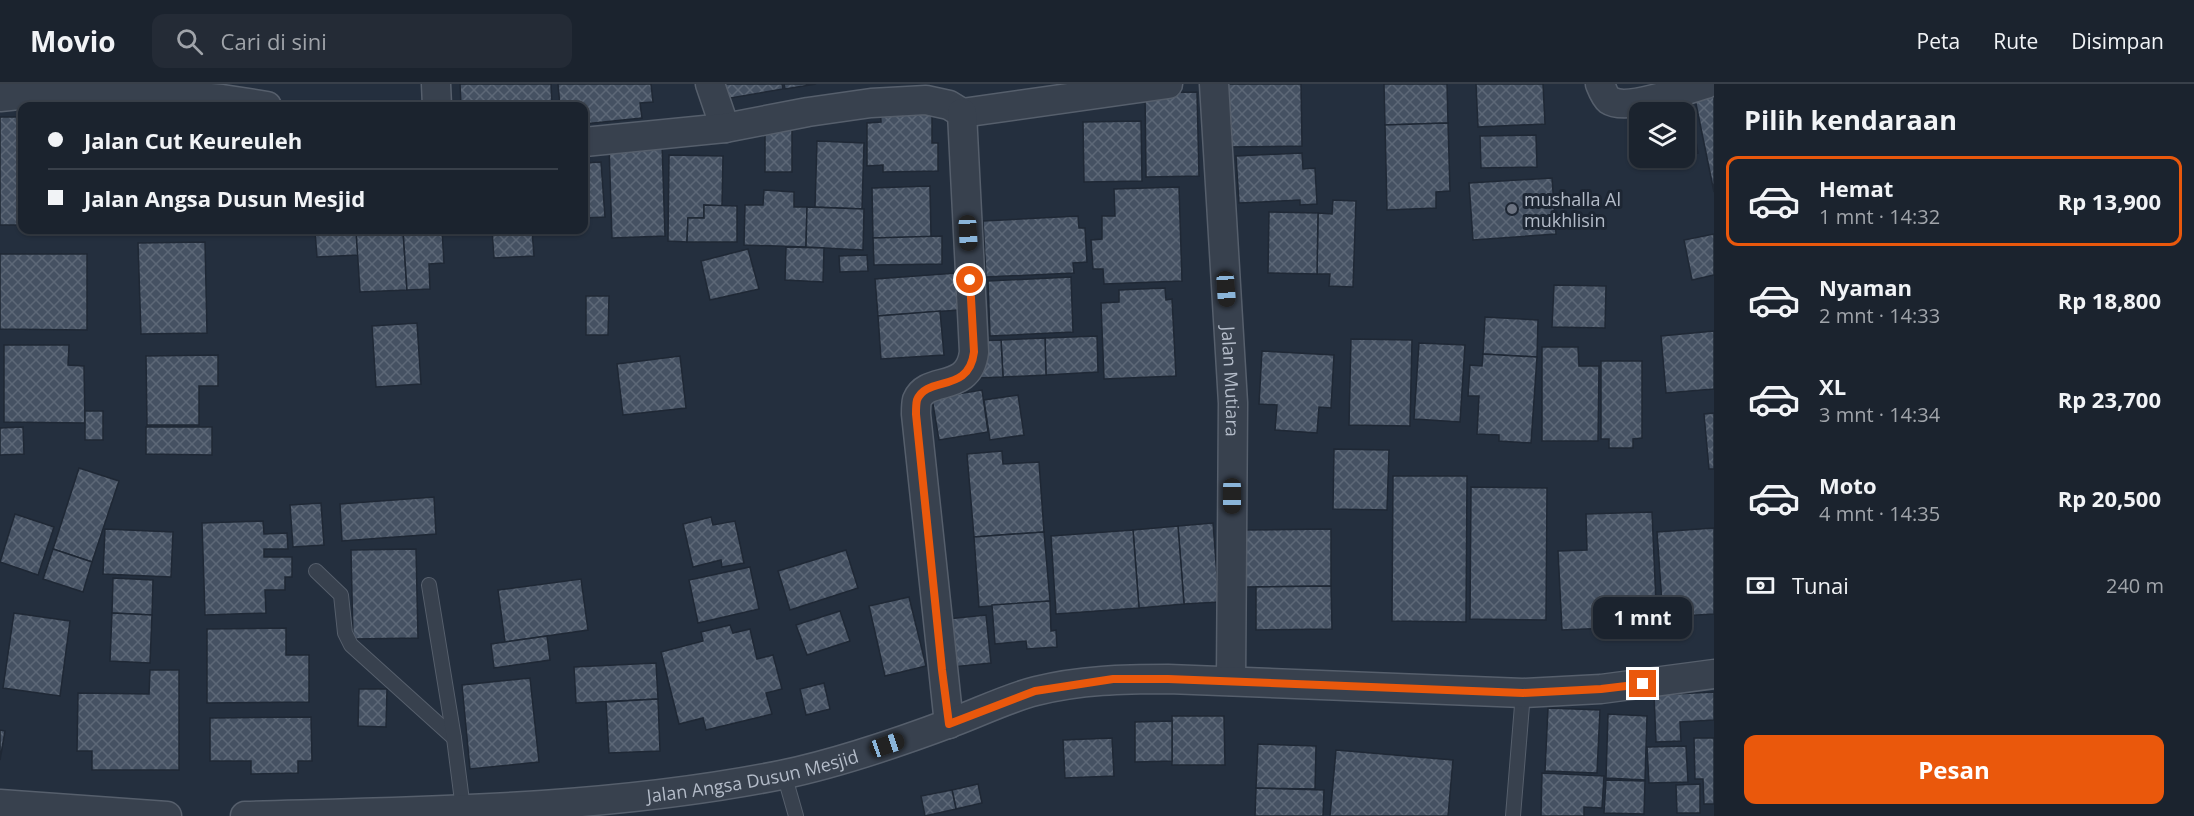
<!DOCTYPE html>
<html lang="id">
<head>
<meta charset="utf-8">
<style>
	:root { --surface:#1b232e; --page:#242b36; --text:#f1f3f6; --muted:#a0a4aa; --line:#39404a; --accent:#ea580c }
	body { margin:0; font-family:"Open Sans",sans-serif; background:var(--page); color:var(--text); height:100vh; display:flex; flex-direction:column; font-size:22px; white-space:nowrap }
	* { box-sizing:border-box; margin:0 }
	p { font-size:20px; color:var(--muted) }
	.icon { flex:none; width:33px; height:33px; fill:none; stroke:currentColor; stroke-width:2; stroke-linecap:round; stroke-linejoin:round }
	.map { position:relative; flex:1; overflow:hidden }
	.drawer { display:flex; flex-direction:column; background:var(--surface); width:480px }
	.drawer>* { flex:none }
	.hud { position:absolute; left:18px; top:18px; width:570px; height:132px; border-radius:12px; box-shadow:0 2px 4px #0004,0 0 0 2px var(--line); display:grid; align-content:center; height:132px; padding:0 30px; background:var(--surface) }
	.tools { position:absolute; left:1629px; top:18px; display:grid; gap:12px }
	.tools a { display:grid; place-items:center; width:66px; height:66px; border-radius:12px; background:var(--surface); box-shadow:0 2px 4px #0004,0 0 0 2px var(--line); font-size:30px }
	.end { position:absolute; width:27px; height:27px; margin:-14px; border:8px solid #ea580c; background:#fff; box-shadow:0 0 0 3px #fff }
	.from { border-radius:50% }
	.bubble { position:absolute; height:42px; border-radius:12px; background:var(--surface); box-shadow:0 2px 4px #0004,0 0 0 2px var(--line); font-size:20px; font-weight:700; line-height:42px; text-align:center }
	.car { position:absolute; width:18px; height:36px; margin:-18px -9px; border-radius:8px; box-shadow:0 0 4px 2px #0007; background:linear-gradient(#222 24%,#8ab4d8 0 40%,#222 0 76%,#8ab4d8 0 86%,#222 0) }
	.hud b { display:flex; align-items:center; gap:21px; height:57px; font-size:22px }
	.hud b+b { border-top:2px solid var(--line) }
	.hud i { width:15px; height:15px; background:var(--text) }
	ul { padding:0; list-style:none }
	li { display:flex; align-items:center; gap:18px; height:90px; margin:0 12px 9px; padding:0 18px; border:3px solid transparent; border-radius:12px }
	li div { flex:1 }
	li b { display:block; font-size:22px }
	li em { font-style:normal; font-weight:700 }
	li.on { border-color:var(--accent) }
	li>.icon { width:54px; height:54px; stroke-width:1.5 }
	h2 { padding:0 30px; font-size:27px; line-height:72px }
	.pay { display:flex; align-items:center; gap:15px; height:66px; padding:0 30px; font-size:22px }
	.pay p { margin-inline-start:auto }
	.cta { display:flex; gap:12px; margin-top:auto; padding:12px 30px }
	.cta a { flex:1; height:69px; border-radius:12px; background:var(--accent); color:#fff; font-size:24px; font-weight:700; line-height:69px; text-align:center }
	header { display:flex; align-items:center; gap:36px; box-sizing:border-box; height:84px; padding:0 30px; background:var(--surface); border-bottom:2px solid var(--line) }
	header strong { font-size:28px }
	nav { display:flex; gap:33px; margin-inline-start:auto; font-size:21px }
	.search { width:420px; height:54px; background:var(--page); display:flex; align-items:center; gap:15px; box-sizing:border-box; padding:0 21px; border-radius:12px; color:var(--muted); font-size:22px }
	main { display:flex; flex:1; min-height:0 }
	.map>svg:first-child { display:block }
</style>
</head>
<body>
<header>
<strong>Movio</strong>
<div class="search"><svg class="icon" aria-label="search" viewBox="0 0 24 24"><circle cx="10" cy="10" r="6"/><path d="M15 15l6 6"/></svg>Cari di sini</div>
<nav><a>Peta</a><a>Rute</a><a>Disimpan</a></nav>
</header>
<main>
<div class="map">
<svg width="1714" height="732" viewBox="0 0 1714 732">
	<defs>
		<pattern id="building-cross-hatch" width="8" height="8" patternUnits="userSpaceOnUse" patternTransform="scale(1.5)"><rect width="8" height="8" fill="#455162"/><path d="M0 0l8 8M0 8l8-8" fill="none" stroke="#5d6877"/></pattern>
	</defs>
	<rect width="100%" height="100%" fill="#242f3e"/>
	<!-- building -->
	<g fill="url(#building-cross-hatch)" stroke="#1f2835" stroke-width="1.5">
		<polygon points="460,0 551,0 552,22 508,22 508,19 461,21"/>
		<polygon points="558,0 651,0 653,18 640,19 642,34 584,40 584,22 560,22"/>
		<polygon points="716,0 782,0 783,5 719,16"/>
		<polygon points="784,0 816,0 785,5"/>
		<polygon points="1227,0 1301,0 1302,62 1228,63"/>
		<polygon points="1384,0 1447,0 1448,39 1385,41"/>
		<polygon points="1476,0 1543,0 1545,40 1478,43"/>
		<polygon points="1714,6 1714,108 1694,10"/>
		<polygon points="1197,8 1199,92 1146,93 1145,9"/>
		<polygon points="1689,19 1698,69 1684,71 1684,28 1659,28 1658,24"/>
		<rect x="77" y="21" width="51" height="1"/>
		<polygon points="932,21 932,59 938,59 938,87 883,88 883,81 867,82 867,39 881,38 880,22"/>
		<rect x="0" y="33" width="22" height="108"/>
		<polygon points="1141,37 1142,97 1084,98 1083,38"/>
		<polygon points="1448,39 1450,107 1436,108 1436,124 1387,126 1385,41"/>
		<rect x="765" y="46" width="27" height="42"/>
		<polygon points="1536,51 1537,83 1481,84 1480,52"/>
		<polygon points="817,57 864,59 862,125 815,123"/>
		<polygon points="662,59 665,152 612,154 609,60"/>
		<polygon points="1302,69 1303,85 1315,84 1317,120 1300,121 1300,116 1239,119 1236,72"/>
		<polygon points="669,71 723,72 722,122 704,121 704,134 688,134 687,158 668,157"/>
		<polygon points="601,78 605,133 584,134 584,79"/>
		<polygon points="1552,94 1556,150 1473,156 1469,99"/>
		<polygon points="930,102 931,153 873,154 872,104"/>
		<polygon points="1179,103 1182,197 1104,200 1103,185 1093,185 1091,156 1102,155 1102,132 1115,132 1114,105"/>
		<polygon points="764,106 794,108 794,123 807,123 806,163 744,161 745,121 763,121"/>
		<polygon points="1333,116 1356,117 1353,203 1329,202 1330,190 1317,190 1318,129 1332,130"/>
		<polygon points="704,121 737,122 737,158 687,158 688,134 704,134"/>
		<polygon points="807,123 864,125 863,166 806,163"/>
		<polygon points="1269,128 1318,129 1317,190 1268,189"/>
		<polygon points="1078,132 1079,144 1085,144 1087,178 1073,179 1074,189 986,193 983,137"/>
		<polygon points="356,146 358,171 317,173 315,147"/>
		<polygon points="356,146 403,146 407,206 360,208"/>
		<polygon points="403,146 442,146 444,179 429,180 430,205 407,206"/>
		<polygon points="492,146 532,146 534,172 494,174"/>
		<polygon points="1714,150 1714,191 1692,196 1684,156"/>
		<polygon points="942,152 942,180 874,181 873,154"/>
		<polygon points="205,158 207,249 141,250 138,159"/>
		<polygon points="786,163 824,164 823,198 785,196"/>
		<polygon points="748,165 759,205 710,216 701,177"/>
		<polygon points="0,170 87,170 87,246 0,245"/>
		<polygon points="867,171 868,187 840,188 839,172"/>
		<polygon points="957,189 959,226 878,232 875,195"/>
		<polygon points="1071,193 1073,248 990,252 988,197"/>
		<polygon points="1554,201 1606,202 1605,244 1552,243"/>
		<polygon points="1165,204 1166,216 1172,215 1176,292 1104,295 1101,219 1119,218 1119,206"/>
		<polygon points="586,212 609,212 608,251 586,251"/>
		<polygon points="940,227 944,271 881,275 878,232"/>
		<polygon points="1485,233 1538,236 1537,273 1483,270"/>
		<polygon points="417,239 421,300 376,303 372,242"/>
		<polygon points="1714,247 1714,305 1666,309 1661,252"/>
		<polygon points="1097,252 1098,288 1046,291 1045,254"/>
		<polygon points="1045,254 1046,291 1003,293 1001,256"/>
		<polygon points="1351,255 1412,256 1410,342 1349,341"/>
		<polygon points="1001,256 1003,293 978,294 976,257"/>
		<polygon points="1419,259 1465,261 1460,338 1414,335"/>
		<polygon points="4,261 69,261 68,281 84,282 85,339 4,338"/>
		<polygon points="1542,263 1578,263 1579,282 1599,282 1598,357 1542,357"/>
		<polygon points="1262,267 1334,271 1331,324 1319,323 1317,349 1275,346 1277,321 1259,320"/>
		<polygon points="1483,270 1537,273 1531,359 1499,357 1499,351 1477,350 1479,312 1468,312 1470,281 1482,282"/>
		<polygon points="218,271 218,302 199,302 199,341 147,341 146,272"/>
		<polygon points="680,272 686,324 623,331 617,280"/>
		<polygon points="1601,277 1642,277 1642,354 1633,355 1633,364 1609,364 1609,355 1601,355"/>
		<polygon points="982,306 988,348 939,356 932,314"/>
		<polygon points="1018,311 1024,351 990,356 984,316"/>
		<rect x="85" y="327" width="18" height="29"/>
		<polygon points="1714,329 1714,385 1709,385 1704,330"/>
		<polygon points="23,343 24,370 0,371 0,344"/>
		<polygon points="146,343 212,343 212,371 146,370"/>
		<polygon points="1334,365 1389,366 1387,426 1333,425"/>
		<polygon points="1002,367 1003,380 1039,378 1044,448 974,453 967,370"/>
		<polygon points="79,384 119,397 92,478 53,465"/>
		<polygon points="1393,392 1467,392 1466,538 1392,537"/>
		<polygon points="1471,403 1547,404 1546,536 1470,535"/>
		<polygon points="434,413 436,450 342,457 340,420"/>
		<polygon points="321,419 324,461 293,463 290,421"/>
		<polygon points="1652,428 1657,542 1562,546 1558,467 1587,466 1586,430"/>
		<polygon points="15,430 54,443 38,491 0,478"/>
		<polygon points="711,433 713,441 735,437 744,479 722,483 721,476 693,483 683,440"/>
		<polygon points="263,437 264,450 287,449 288,465 264,465 264,473 292,473 292,493 285,493 285,506 265,506 266,529 205,531 202,439"/>
		<polygon points="1213,439 1219,518 1184,520 1178,442"/>
		<polygon points="1178,442 1184,520 1139,524 1133,446"/>
		<polygon points="1714,444 1714,530 1663,533 1657,448"/>
		<polygon points="105,445 173,448 171,493 103,490"/>
		<polygon points="1331,445 1331,502 1239,503 1238,446"/>
		<polygon points="1133,446 1139,524 1056,530 1051,452"/>
		<polygon points="1044,448 1050,517 979,523 974,453"/>
		<polygon points="53,465 92,478 83,508 43,495"/>
		<polygon points="416,465 418,554 353,555 351,466"/>
		<polygon points="846,466 858,504 790,526 778,487"/>
		<polygon points="750,483 759,525 698,539 689,496"/>
		<polygon points="113,494 153,496 152,531 112,529"/>
		<polygon points="581,495 588,546 505,558 498,506"/>
		<polygon points="1331,502 1332,545 1256,546 1256,503"/>
		<polygon points="909,513 926,582 885,592 869,522"/>
		<polygon points="1050,517 1051,547 1056,546 1057,563 1027,565 1026,557 995,560 992,521"/>
		<polygon points="840,527 850,557 807,571 796,541"/>
		<polygon points="14,529 70,537 60,612 3,604"/>
		<polygon points="112,529 152,531 150,579 110,577"/>
		<polygon points="986,531 991,579 952,583 947,535"/>
		<polygon points="730,541 733,549 750,545 757,575 773,571 782,605 766,609 772,630 706,646 703,634 679,640 661,568 703,557 701,548"/>
		<polygon points="286,544 286,571 309,571 309,618 207,619 207,545"/>
		<polygon points="547,552 550,576 494,584 491,560"/>
		<polygon points="656,579 658,615 576,619 574,583"/>
		<polygon points="150,586 179,586 179,686 92,686 92,667 77,667 78,609 149,610"/>
		<polygon points="530,594 539,678 470,685 462,601"/>
		<polygon points="824,599 830,625 806,631 800,605"/>
		<polygon points="359,605 387,605 386,643 358,642"/>
		<polygon points="1714,608 1714,636 1680,638 1681,657 1656,658 1654,611"/>
		<polygon points="658,615 660,667 609,669 606,618"/>
		<polygon points="1548,624 1600,626 1597,689 1545,687"/>
		<polygon points="1608,630 1647,632 1645,696 1606,694"/>
		<polygon points="1172,632 1224,632 1225,681 1172,681"/>
		<polygon points="311,633 312,677 298,677 298,689 251,690 251,677 210,677 210,634"/>
		<polygon points="1172,637 1172,677 1135,678 1135,638"/>
		<polygon points="0,646 5,647 0,676"/>
		<polygon points="1112,654 1114,692 1065,694 1063,656"/>
		<polygon points="1694,654 1714,654 1714,720 1704,720 1703,695 1695,695"/>
		<polygon points="1258,660 1316,662 1315,705 1256,704"/>
		<polygon points="1686,662 1688,698 1649,699 1647,663"/>
		<polygon points="1336,666 1453,676 1448,732 1330,732"/>
		<polygon points="1542,689 1604,692 1602,724 1584,723 1584,732 1541,732"/>
		<polygon points="1606,696 1645,697 1644,730 1604,729"/>
		<polygon points="978,700 982,719 956,725 952,706"/>
		<polygon points="1700,700 1700,729 1677,729 1676,701"/>
		<polygon points="1256,704 1324,706 1323,732 1255,732"/>
		<polygon points="952,706 956,725 925,732 921,712"/>
	</g>
	<g fill="none" stroke-linecap="round" stroke-linejoin="round">
		<!-- lane casing -->
		<g stroke="#565f6c" stroke-width="16">
			<g id="lane">
				<polyline points="316,487 341,511 345,549 351,561 454,654"/>
				<polyline points="429,501 454,654 463,725"/>
				<polyline points="784,690 796,732"/>
				<polyline points="1513,732 1523,609"/>
			</g>
		</g>
		<!-- street casing -->
		<g stroke="#565f6c" stroke-width="31">
			<g id="street">
				<polyline points="436,0 437,22"/>
				<polyline points="710,0 725,44"/>
				<path id="s1" d="M 1214,0 L 1233,319 L 1231,597"/>
				<path d="M 1600,0 C 1602,5 1605,13 1609,16 C 1626,28 1687,5 1706,0"/>
				<polyline points="0,13 66,6 108,5 222,15 267,22"/>
				<polyline points="584,58 725,44 808,28 871,19 926,16 949,21 962,29 1168,0"/>
				<path d="M 949,640 L 916,330 C 916,326 916,320 917,316 C 927,291 969,310 974,268 L 962,29"/>
				<polyline points="0,720 167,732"/>
				<path id="s2" d="M 245,732 C 424,727 605,726 781,691 C 839,679 897,659 953,638 C 980,628 1008,614 1036,607 C 1080,596 1124,595 1168,595 L 1523,609 L 1601,605 L 1714,590"/>
			</g>
		</g>
		<!-- lane -->
		<use href="#lane" stroke="#38414e" stroke-width="14"/>
		<!-- street -->
		<use href="#street" stroke="#38414e" stroke-width="28"/>
	</g>
	<g fill="none" stroke-linecap="round" stroke-linejoin="round">
		<!-- route -->
		<path stroke="#ea580c" stroke-width="8" d="M 970,196 L 974,268 C 969,310 927,291 917,316 C 916,320 916,326 916,330 L 942,586 L 949,640 L 1035,607 L 1113,595 L 1168,595 L 1523,609 L 1601,605 L 1643,600"/>
	</g>
	<!-- markers -->
	<circle fill="#6b7280" stroke="#1d2633" stroke-width="2" cx="1512" cy="125" r="6"/>
	<g text-anchor="middle" dominant-baseline="central" stroke-width="6" stroke-linejoin="round" paint-order="stroke">
		<!-- poi labels -->
		<g font-size="18" fill="#b4bcc9" stroke="#1d2633" text-anchor="start">
			<text x="1524" y="115">mushalla Al<tspan x="1524" dy="21">mukhlisin</tspan></text>
		</g>
		<!-- street labels -->
		<g font-size="18" fill="#b4bcc9" stroke="#1d2633">
			<text stroke="none"><textPath href="#s1" startOffset="298">Jalan Mutiara</textPath></text>
			<text stroke="none"><textPath href="#s2" startOffset="510">Jalan Angsa Dusun Mesjid</textPath></text>
		</g>
	</g>
</svg>
<div class="tools">
<a><svg class="icon" aria-label="layers" viewBox="0 0 24 24"><path d="M12 4l9 5-9 5-9-5zM3 14l9 5 9-5"/></svg></a>
</div>
<i class="end from" style="left:970px;top:196px"></i>
<i class="end" style="left:1643px;top:600px"></i>
<div class="bubble" style="left:1593px;top:513px;width:99px">1 mnt</div>
<i class="car" style="left:968px;top:149px;rotate:177deg"></i>
<i class="car" style="left:1226px;top:205px;rotate:176deg"></i>
<i class="car" style="left:1232px;top:412px;rotate:180deg"></i>
<i class="car" style="left:887px;top:661px;rotate:71deg"></i>
<div class="hud">
<b><i class="from"></i>Jalan Cut Keureuleh</b>
<b><i></i>Jalan Angsa Dusun Mesjid</b>
</div>
</div>
<section class="drawer">
<h2>Pilih kendaraan</h2>
<ul>
<li class="on"><svg class="icon" aria-label="car" viewBox="0 0 24 24"><path d="M5 17H2v-5l4-1 3-4h7l3 4 3 1v5h-3M9 17h6M6 11h13"/><circle cx="7" cy="17" r="2"/><circle cx="17" cy="17" r="2"/></svg><div><b>Hemat</b><p>1 mnt · 14:32</p></div><em>Rp 13,900</em></li>
<li><svg class="icon" aria-label="car" viewBox="0 0 24 24"><path d="M5 17H2v-5l4-1 3-4h7l3 4 3 1v5h-3M9 17h6M6 11h13"/><circle cx="7" cy="17" r="2"/><circle cx="17" cy="17" r="2"/></svg><div><b>Nyaman</b><p>2 mnt · 14:33</p></div><em>Rp 18,800</em></li>
<li><svg class="icon" aria-label="car" viewBox="0 0 24 24"><path d="M5 17H2v-5l4-1 3-4h7l3 4 3 1v5h-3M9 17h6M6 11h13"/><circle cx="7" cy="17" r="2"/><circle cx="17" cy="17" r="2"/></svg><div><b>XL</b><p>3 mnt · 14:34</p></div><em>Rp 23,700</em></li>
<li><svg class="icon" aria-label="car" viewBox="0 0 24 24"><path d="M5 17H2v-5l4-1 3-4h7l3 4 3 1v5h-3M9 17h6M6 11h13"/><circle cx="7" cy="17" r="2"/><circle cx="17" cy="17" r="2"/></svg><div><b>Moto</b><p>4 mnt · 14:35</p></div><em>Rp 20,500</em></li>
</ul>
<div class="pay"><svg class="icon" aria-label="cash" viewBox="0 0 24 24"><path d="M3 7h18v10H3z"/><circle cx="12" cy="12" r="2"/></svg>Tunai<p>240 m</p></div>
<div class="cta"><a>Pesan</a></div>
</section>
</main>
</body>
</html>
